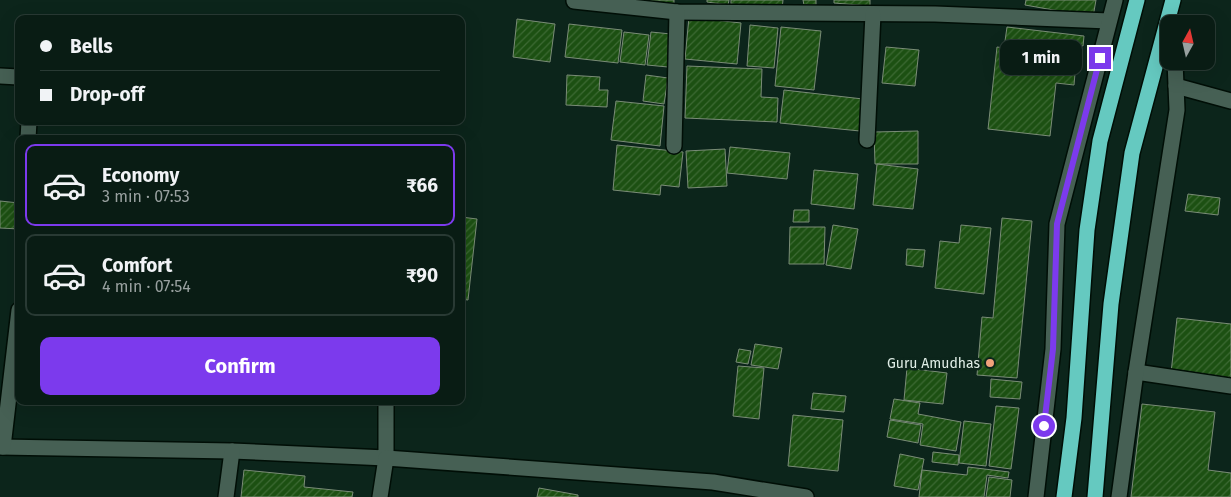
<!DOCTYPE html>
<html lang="en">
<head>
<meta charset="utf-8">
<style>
	:root { --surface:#091c14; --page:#12251d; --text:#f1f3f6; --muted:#99a1a0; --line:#293a34; --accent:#7c3aed }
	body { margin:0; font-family:"Fira Sans",sans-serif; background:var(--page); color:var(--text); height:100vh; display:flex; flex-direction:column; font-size:19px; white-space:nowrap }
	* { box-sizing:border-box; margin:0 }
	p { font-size:16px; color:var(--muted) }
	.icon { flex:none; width:28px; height:28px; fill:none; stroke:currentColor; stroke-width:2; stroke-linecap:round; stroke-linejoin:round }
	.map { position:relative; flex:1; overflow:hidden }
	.sheet { position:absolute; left:15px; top:135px; width:450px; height:270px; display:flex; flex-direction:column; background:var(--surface); border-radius:10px; box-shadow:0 5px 20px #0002,0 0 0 1px var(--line) }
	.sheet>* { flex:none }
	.banner { position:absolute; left:15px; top:15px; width:450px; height:110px; border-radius:10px; box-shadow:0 5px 20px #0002,0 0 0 1px var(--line); display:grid; align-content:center; height:110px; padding:0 25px; background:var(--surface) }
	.needle { width:32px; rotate:8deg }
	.fabs { position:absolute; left:1160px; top:15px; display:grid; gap:10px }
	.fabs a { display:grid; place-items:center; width:55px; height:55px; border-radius:10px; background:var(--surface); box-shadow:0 5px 20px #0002,0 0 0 1px var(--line); font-size:25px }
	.end { position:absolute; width:22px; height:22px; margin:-11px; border:6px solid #7c3aed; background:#fff; box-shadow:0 0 0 2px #fff }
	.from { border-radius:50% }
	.bubble { position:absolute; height:35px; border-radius:10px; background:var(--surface); box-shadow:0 5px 20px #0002,0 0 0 1px var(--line); font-size:16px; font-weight:700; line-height:35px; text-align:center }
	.banner b { display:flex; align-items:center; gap:18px; height:48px; font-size:19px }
	.banner b+b { border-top:1px solid var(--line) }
	.banner i { width:12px; height:12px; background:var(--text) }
	ul { padding:9px 0 0; list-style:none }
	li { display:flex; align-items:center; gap:15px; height:82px; margin:0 10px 8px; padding:0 15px; border:2px solid var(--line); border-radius:10px }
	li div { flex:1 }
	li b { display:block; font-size:19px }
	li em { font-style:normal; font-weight:700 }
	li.on { border-color:var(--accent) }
	li>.icon { width:45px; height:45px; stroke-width:1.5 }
	.action { display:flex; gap:10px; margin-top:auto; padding:10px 25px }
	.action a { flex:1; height:58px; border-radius:10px; background:var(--accent); color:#fff; font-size:20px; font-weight:700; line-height:58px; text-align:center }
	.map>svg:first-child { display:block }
</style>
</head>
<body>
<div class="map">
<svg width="1231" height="497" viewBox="0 0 1231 497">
	<defs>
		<pattern id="building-hatch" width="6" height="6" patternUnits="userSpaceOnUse" patternTransform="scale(1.25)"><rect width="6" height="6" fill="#1c5012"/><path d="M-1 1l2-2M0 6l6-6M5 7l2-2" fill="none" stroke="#3d6a34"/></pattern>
	</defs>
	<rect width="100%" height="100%" fill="#0c251b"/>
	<!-- building -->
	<g fill="url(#building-hatch)" stroke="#7a8c77">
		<polygon points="634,0 674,0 674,5"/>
		<polygon points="707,0 729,0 728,5 707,2"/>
		<polygon points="731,0 783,0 782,9 731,4"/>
		<polygon points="803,0 816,0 816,5 804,5"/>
		<polygon points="834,0 870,0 870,6 834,3"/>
		<polygon points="1026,0 1096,0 1093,17 1025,5"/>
		<polygon points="689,17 741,23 737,64 685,59"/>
		<polygon points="517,19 555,24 550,62 513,57"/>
		<polygon points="569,24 622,30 618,63 565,57"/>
		<polygon points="750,25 778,28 774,68 747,66"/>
		<polygon points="781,27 821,31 814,90 775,86"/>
		<polygon points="1007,27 1084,36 1083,46 1067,44 1066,61 1076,62 1074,85 1056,83 1050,136 988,129 997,47 1004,48"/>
		<polygon points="624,32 649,35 645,65 620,62"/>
		<polygon points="651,32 671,34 668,67 647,65"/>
		<polygon points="886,47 919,50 915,86 882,83"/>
		<polygon points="687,66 762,69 761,97 778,98 777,122 685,118"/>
		<polygon points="567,75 600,77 599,90 608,90 607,107 566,105"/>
		<polygon points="646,75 668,78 664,104 643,101"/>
		<polygon points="784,90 863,99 860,131 780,123"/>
		<polygon points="616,101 664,106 660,146 611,140"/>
		<polygon points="918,131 918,164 875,164 874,132"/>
		<polygon points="617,145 683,152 679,187 661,185 660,195 613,190"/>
		<polygon points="730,147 790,153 787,179 727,173"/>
		<polygon points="725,149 727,186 688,188 686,151"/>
		<polygon points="877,164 918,169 913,209 873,205"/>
		<polygon points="814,170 858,174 854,209 811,204"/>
		<polygon points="1188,194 1220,198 1218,215 1185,211"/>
		<polygon points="0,201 19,203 19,229 0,228"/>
		<polygon points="794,210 809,210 809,222 793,222"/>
		<polygon points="461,217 477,219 468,300 461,299"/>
		<polygon points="1002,218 1032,221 1017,378 977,375 982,317 993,318"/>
		<polygon points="833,225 858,229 851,269 826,265"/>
		<polygon points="961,225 991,228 984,294 935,288 940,241 959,243"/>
		<polygon points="790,227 825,227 824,264 789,264"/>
		<polygon points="907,249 925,250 923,267 906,265"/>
		<polygon points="1177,318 1231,324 1231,380 1171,373"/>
		<polygon points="755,344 782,348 778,369 751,365"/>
		<polygon points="739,349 751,351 748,364 736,362"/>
		<polygon points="738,366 764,368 759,419 733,416"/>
		<polygon points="907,368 947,373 943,404 904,400"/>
		<polygon points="991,379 1022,382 1020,399 990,397"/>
		<polygon points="813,393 846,396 844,412 811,409"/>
		<polygon points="894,399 920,403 918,414 961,422 956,451 920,445 923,424 890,419"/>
		<polygon points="1142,404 1215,412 1208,470 1231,473 1231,497 1131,497"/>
		<polygon points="996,406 1019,408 1011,469 989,466"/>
		<polygon points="793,415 843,420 838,471 788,466"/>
		<polygon points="890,420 921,425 918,443 887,437"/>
		<polygon points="964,421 991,424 986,466 959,463"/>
		<polygon points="933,452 959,455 958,465 932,462"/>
		<polygon points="900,454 924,459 918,490 894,486"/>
		<polygon points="968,467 1009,472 1008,478 987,475 984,497 919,497 922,470 967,475"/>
		<polygon points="244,470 305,476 304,487 353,492 352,497 241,497"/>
		<polygon points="989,477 1012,480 1010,497 986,497"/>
		<polygon points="539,488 578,495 578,497 537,497"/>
	</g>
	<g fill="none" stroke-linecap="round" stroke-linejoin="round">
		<!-- street casing -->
		<g stroke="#000e06" stroke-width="18">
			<g id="street">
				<polyline points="574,1 677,12 935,14 1109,21"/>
				<polyline points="0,76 19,77"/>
				<polyline points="1176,86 1231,101"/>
				<polyline points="28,139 29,121"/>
				<polyline points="867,140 873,14"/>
				<polyline points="674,146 677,12"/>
				<polyline points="1136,372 1231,386"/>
				<polyline points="0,447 232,451 386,458 386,401"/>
				<polyline points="3,447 19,310"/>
				<polyline points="226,497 232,451"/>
				<polyline points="380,497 386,458 713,482 806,497"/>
				<polyline points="1036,497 1053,349 1057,224 1115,0"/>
				<polyline points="1119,497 1136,372 1177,110 1175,61"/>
			</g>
		</g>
		<!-- highway casing -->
		<g stroke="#000e06" stroke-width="18">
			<g id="highway">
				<polyline points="1064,497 1074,418 1087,230 1100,141 1137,0"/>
				<polyline points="1095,497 1111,304 1132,153 1173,0"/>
			</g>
		</g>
		<!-- street -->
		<use href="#street" stroke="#466054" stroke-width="15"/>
		<!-- highway -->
		<use href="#highway" stroke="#65c9c0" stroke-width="15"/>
	</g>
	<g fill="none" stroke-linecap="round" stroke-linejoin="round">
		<!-- route -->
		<polyline stroke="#7c3aed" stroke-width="6" points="1044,426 1053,349 1057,224 1100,58"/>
	</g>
	<!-- markers -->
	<circle fill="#f1a27b" stroke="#0c251b" stroke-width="2" cx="990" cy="363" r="5"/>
	<g text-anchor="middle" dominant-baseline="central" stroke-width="5" stroke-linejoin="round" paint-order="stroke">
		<!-- poi labels -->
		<g font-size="14" fill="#e0eee7" stroke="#0c251b" text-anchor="end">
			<text x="980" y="363">Guru Amudhas</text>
		</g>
	</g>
</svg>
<div class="fabs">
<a><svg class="needle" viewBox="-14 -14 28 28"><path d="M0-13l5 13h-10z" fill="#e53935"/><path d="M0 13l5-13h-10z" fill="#99a1a0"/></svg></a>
</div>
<i class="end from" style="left:1044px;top:426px"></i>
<i class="end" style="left:1100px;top:58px"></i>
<div class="bubble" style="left:1000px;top:40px;width:82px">1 min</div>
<div class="banner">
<b><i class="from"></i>Bells</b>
<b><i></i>Drop-off</b>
</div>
<section class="sheet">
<ul>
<li class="on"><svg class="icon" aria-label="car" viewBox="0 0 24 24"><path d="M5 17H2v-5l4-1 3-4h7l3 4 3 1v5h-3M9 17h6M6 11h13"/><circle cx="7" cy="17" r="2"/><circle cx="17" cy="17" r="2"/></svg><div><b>Economy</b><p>3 min · 07:53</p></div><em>₹66</em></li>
<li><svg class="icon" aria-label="car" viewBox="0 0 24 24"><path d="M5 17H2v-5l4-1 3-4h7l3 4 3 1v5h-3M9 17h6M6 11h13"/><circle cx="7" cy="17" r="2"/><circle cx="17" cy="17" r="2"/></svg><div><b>Comfort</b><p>4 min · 07:54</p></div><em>₹90</em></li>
</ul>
<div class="action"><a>Confirm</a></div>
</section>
</div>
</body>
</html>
